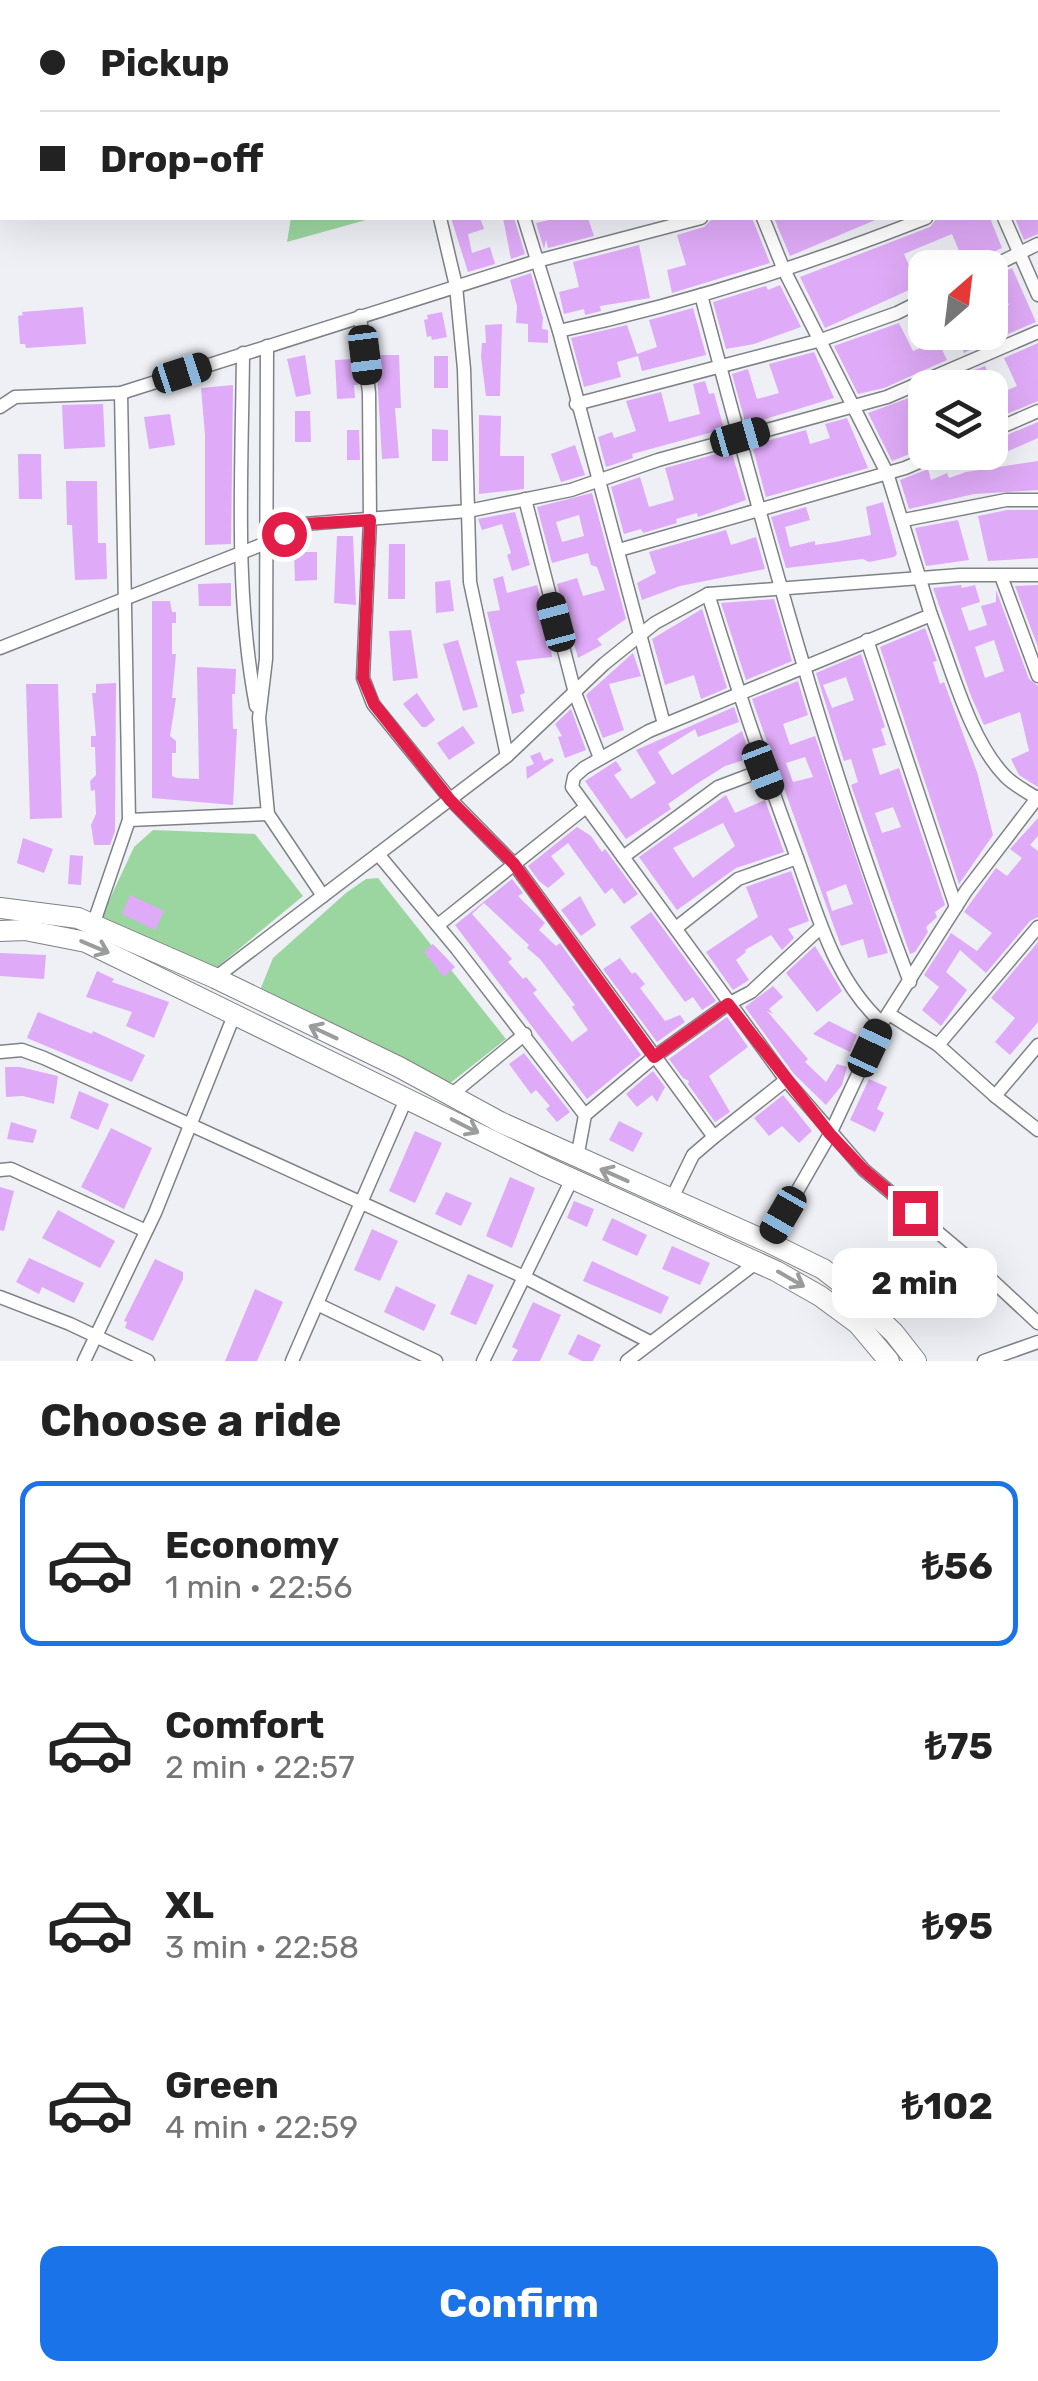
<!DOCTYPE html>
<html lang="en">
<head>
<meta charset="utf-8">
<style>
	:root { --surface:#fff; --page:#f2f2f2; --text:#222; --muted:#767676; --line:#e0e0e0; --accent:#1a73e8 }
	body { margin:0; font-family:Rubik,sans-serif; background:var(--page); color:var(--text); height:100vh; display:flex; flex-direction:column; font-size:38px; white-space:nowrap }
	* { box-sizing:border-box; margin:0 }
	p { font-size:32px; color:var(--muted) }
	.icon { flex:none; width:55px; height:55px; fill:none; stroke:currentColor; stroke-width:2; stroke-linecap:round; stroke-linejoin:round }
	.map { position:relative; height:1361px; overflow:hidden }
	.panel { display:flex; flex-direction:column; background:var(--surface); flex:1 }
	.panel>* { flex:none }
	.guide { position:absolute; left:0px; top:0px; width:1040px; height:220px; box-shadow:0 10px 40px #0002; display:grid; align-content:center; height:220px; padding:0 40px; background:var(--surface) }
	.needle { width:65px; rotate:28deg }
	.tools { position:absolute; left:908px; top:250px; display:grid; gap:20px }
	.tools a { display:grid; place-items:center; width:100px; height:100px; border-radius:20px; background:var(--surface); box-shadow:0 10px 40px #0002; font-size:50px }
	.end { position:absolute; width:45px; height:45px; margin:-22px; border:12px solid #e11d48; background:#fff; box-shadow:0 0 0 5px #fff }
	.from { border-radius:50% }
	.bubble { position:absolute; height:70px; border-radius:20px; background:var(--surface); box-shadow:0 10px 40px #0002; font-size:32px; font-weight:700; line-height:70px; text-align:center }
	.car { position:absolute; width:30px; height:60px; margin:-30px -15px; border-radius:12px; box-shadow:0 0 8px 2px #0007; background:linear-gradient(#222 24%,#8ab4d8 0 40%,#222 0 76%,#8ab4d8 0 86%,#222 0) }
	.guide b { display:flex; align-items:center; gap:35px; height:95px; font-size:38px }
	.guide b+b { border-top:2px solid var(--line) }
	.guide i { width:25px; height:25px; background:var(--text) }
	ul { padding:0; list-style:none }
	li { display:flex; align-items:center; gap:30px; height:165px; margin:0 20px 15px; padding:0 20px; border:5px solid transparent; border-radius:20px }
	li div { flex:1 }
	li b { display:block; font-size:38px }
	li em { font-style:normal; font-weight:700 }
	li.current { border-color:var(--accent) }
	li>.icon { width:90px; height:90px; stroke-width:1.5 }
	h2 { padding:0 40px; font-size:45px; line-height:120px }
	.primary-button { display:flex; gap:20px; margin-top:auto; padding:20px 40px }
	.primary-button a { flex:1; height:115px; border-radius:20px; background:var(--accent); color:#fff; font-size:40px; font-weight:700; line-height:115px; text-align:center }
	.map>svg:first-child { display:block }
</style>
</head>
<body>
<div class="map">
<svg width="1038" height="1361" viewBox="0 0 1038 1361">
	<rect width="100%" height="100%" fill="#eef0f6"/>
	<!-- green -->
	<g fill="#9bd6a0">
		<polygon points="323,0 600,0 322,2"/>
		<polygon points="291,218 373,218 287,242"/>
		<polygon points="153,830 255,834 303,896 216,968 100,920 134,847"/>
		<polygon points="378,878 506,1039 449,1084 260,990 273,958 346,893 366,879"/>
	</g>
	<!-- building -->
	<g fill="#dfaaf7" fill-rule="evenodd">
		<polygon points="451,218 480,218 484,229 468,234 472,253 490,247 495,264 468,272"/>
		<polygon points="503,218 514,218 525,254 511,259"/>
		<polygon points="558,218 588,218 594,236 548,248 546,240 544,249 536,223"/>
		<polygon points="719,218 752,218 770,263 672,293 667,270 686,265 677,235 704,227 711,220"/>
		<polygon points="774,218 880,218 790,256"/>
		<polygon points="937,218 990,218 1002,248 965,265 952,234 911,251 904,254 918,286 825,328 800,277 930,227"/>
		<polygon points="1015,218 1038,218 1038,234 1024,240"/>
		<polygon points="639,245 650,298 600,306 601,311 585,315 584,309 564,314 559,292 579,287 573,262"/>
		<polygon points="1012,268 1036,322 996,339 995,337 964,353 955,332 990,332 990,314 1009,305 995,276"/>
		<polygon points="531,273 543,318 542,329 548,330 548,343 528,342 528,324 516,323 517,306 510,280"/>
		<polygon points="780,285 801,327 754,344 726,349 713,302 766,286 768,290"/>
		<polygon points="83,307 86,344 26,348 25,344 20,344 18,316 23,315 22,312"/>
		<polygon points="693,308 706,355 642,371 638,356 617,362 621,377 584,387 571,338 627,325 637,354 657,347 649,320"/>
		<polygon points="442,312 447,337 432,340 431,336 427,337 424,320 428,319 427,315"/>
		<polygon points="899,323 913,351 938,341 947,360 884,388 858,394 834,346"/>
		<polygon points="502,324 500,396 486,396 481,357 482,343 486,343 485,325"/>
		<polygon points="1038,343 1038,401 990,421 990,379 978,384 972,371 985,366 998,394 1017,386 1004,358"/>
		<polygon points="814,352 834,398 746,425 732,374 748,369 757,399 779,393 769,364"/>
		<polygon points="305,355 311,394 296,397 287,359"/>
		<polygon points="376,355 399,355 401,408 395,408 399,458 382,459"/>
		<rect x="434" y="356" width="14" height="32"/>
		<polygon points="353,359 358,385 354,385 355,398 337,399 335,360"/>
		<polygon points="705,381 709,394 714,393 724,429 632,454 633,458 606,467 598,437 612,432 614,438 636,431 626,401 661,392 669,422 700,414 693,384"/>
		<polygon points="233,385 231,544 205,545 205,435 201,388"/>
		<polygon points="925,392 925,448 892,461 868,413"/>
		<polygon points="103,404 105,447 64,449 62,405"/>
		<polygon points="295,411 310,411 311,442 295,442"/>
		<polygon points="170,414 175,445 149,449 144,417"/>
		<polygon points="479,415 501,416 500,456 524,456 524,489 479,494"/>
		<polygon points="847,418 868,468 766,497 752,445 806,430 810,444 830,438 825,424"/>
		<polygon points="1038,422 1038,438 990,459 990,442"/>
		<polygon points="432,429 448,430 448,461 432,461"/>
		<polygon points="347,430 359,430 360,460 347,460"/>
		<polygon points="575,445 585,475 561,482 551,454"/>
		<polygon points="731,450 746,500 698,517 697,513 676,519 677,523 643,533 641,529 624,534 611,487 640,477 649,507 674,500 665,468"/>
		<polygon points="18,454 41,454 42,499 19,499"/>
		<polygon points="1038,461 1038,490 974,494 909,509 900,480 928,469 931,480 947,473 949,478 966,472"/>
		<polygon points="66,481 97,481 98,543 106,543 107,579 75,580 72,525 67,525"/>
		<path d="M 592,493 L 626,619 L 597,639 L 602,645 L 578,658 L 557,584 L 577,578 L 583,596 L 605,590 L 597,567 L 591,565 L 588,553 L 552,563 L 537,507 ZM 579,515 L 584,536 L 562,542 L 556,522 Z"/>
		<polygon points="883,502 897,554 894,557 869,562 863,559 786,568 771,517 806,507 810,520 785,527 790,547 815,541 815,545 835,542 871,535 866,507"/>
		<polygon points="1007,510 1038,510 1038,558 988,561 978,516"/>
		<polygon points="515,512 530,565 512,571 507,555 511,553 502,524 482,530 478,519"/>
		<polygon points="958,520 969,560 926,566 915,528"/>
		<polygon points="726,530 731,545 756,537 765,569 680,586 642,600 637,583 656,573 649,552"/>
		<polygon points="337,536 353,536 356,605 334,603"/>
		<polygon points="389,544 405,544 405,599 388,599"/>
		<polygon points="294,552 317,552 317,580 295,581"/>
		<polygon points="503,576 507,593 537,585 549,632 552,657 516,661 525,693 520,695 524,711 512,714 487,612 500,610 493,579"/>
		<polygon points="450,580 454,611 436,613 435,582"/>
		<polygon points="231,583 231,606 199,606 198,584"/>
		<path d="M 961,585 L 962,588 L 975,585 L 980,602 L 961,608 L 969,631 L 987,625 L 981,606 L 996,602 L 996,590 L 1029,679 L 1038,686 L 1038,787 L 1019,775 L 1011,759 L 1029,751 L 1020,712 L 984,725 L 971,696 L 933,588 ZM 994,640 L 1004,671 L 985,678 L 975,647 Z"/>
		<polygon points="1038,585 1038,647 1015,586"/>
		<polygon points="774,599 792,661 746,680 721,603"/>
		<polygon points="152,601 170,601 172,612 176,612 176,623 172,623 172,654 176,654 172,698 176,698 170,736 176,741 176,753 172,753 172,776 177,778 199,779 197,667 236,669 235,694 232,694 233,729 237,729 233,805 152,798"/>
		<polygon points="702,609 727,688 701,699 694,675 665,685 652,639"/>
		<polygon points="925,628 937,661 933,662 940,684 944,682 977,772 993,835 959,884 880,647"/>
		<polygon points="411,630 418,678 393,681 389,631"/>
		<polygon points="458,640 478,707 463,711 443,644"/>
		<polygon points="633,653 641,676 609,684 624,730 603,738 586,695"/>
		<path d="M 861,654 L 885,727 L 881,729 L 886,745 L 872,749 L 880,775 L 899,768 L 945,905 L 935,912 L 937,917 L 926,927 L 928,932 L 915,952 L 910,954 L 851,785 L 858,782 L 851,759 L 844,761 L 816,673 ZM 846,677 L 854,700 L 832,708 L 823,685 ZM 893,807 L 901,827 L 882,833 L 875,813 Z"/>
		<path d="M 798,681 L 808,715 L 783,724 L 790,745 L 815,736 L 888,953 L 868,958 L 863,939 L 841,946 L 760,722 L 752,699 ZM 805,757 L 813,777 L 793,782 L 786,763 ZM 846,884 L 853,904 L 832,911 L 826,892 Z"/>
		<polygon points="116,683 115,831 110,845 94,845 91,825 96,814 95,790 91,791 90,781 96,775 95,747 91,747 91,736 96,736 92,693 96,693 96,684"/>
		<polygon points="26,684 58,684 62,818 30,819"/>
		<polygon points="417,693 435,720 426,727 422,727 403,704"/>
		<polygon points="734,707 739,722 698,737 695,729 658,752 672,775 742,731 751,758 725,766 698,783 668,804 671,809 626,839 585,781 616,761 622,770 614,775 631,799 656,783 636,750"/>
		<polygon points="571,709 586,750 565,758 558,737 562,736 555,724"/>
		<polygon points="463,726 475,743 449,760 437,743"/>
		<polygon points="540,752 544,761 552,758 554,761 527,779 526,767 534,764 530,756"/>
		<path d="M 726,795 L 735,813 L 765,800 L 784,852 L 736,868 L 677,910 L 639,857 ZM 723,823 L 735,846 L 693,878 L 673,848 Z"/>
		<polygon points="1038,818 1038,836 1030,845 1038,851 1038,917 1030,921 986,973 960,950 946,972 967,990 941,1026 922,1010 939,987 924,975 951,933 977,951 992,933 964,912 996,868 1007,876 1022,858 1010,849"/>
		<polygon points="577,827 591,836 602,852 605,849 638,894 624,904 612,888 605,894 568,843 551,856 565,874 548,888 539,881 528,866"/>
		<polygon points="23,838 53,849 44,873 17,863"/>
		<polygon points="70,855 83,856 81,885 68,884"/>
		<polygon points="791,871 809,921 788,929 794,938 782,950 771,935 745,950 746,952 736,960 749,980 733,990 706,952 758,917 746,887"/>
		<path d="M 512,879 L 523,893 L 518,896 L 545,923 L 539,930 L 556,946 L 560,943 L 641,1055 L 587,1099 L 455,925 ZM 484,903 L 529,945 L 527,948 L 540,959 L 575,1005 L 572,1007 L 588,1030 L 572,1042 L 533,993 L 537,990 L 526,977 L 523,979 L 508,962 L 512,959 L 472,914 Z"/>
		<polygon points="130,895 164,911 155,930 122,914"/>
		<polygon points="580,896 596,925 581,936 561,910"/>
		<polygon points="651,912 716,1001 702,1010 693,997 685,1002 630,927"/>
		<polygon points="1038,942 1038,1022 1010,1055 995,1042 1015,1018 991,998"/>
		<polygon points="433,944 455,967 444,977 424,952"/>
		<polygon points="815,946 842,991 817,1012 786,973"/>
		<polygon points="0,953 46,955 44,979 0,976"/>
		<polygon points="620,958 632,974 635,972 645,984 640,988 665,1021 680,1015 685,1022 657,1042 603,969"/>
		<polygon points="97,971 114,979 112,982 169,1002 154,1038 126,1026 132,1012 86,997"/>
		<polygon points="773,986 783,997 769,1009 773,1014 767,1011 808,1059 805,1062 826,1082 837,1064 847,1067 842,1085 826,1105 794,1074 745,1007"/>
		<polygon points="38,1012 92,1034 93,1031 145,1055 132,1082 27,1038"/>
		<polygon points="727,1017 748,1047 709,1076 730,1112 715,1122 688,1084 689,1081 683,1078 669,1059"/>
		<polygon points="829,1021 857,1035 850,1052 813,1034"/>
		<polygon points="524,1053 570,1112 557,1122 546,1109 550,1106 536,1090 531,1094 509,1064"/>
		<polygon points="5,1067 20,1067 58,1076 54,1104 23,1096 6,1097"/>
		<polygon points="653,1071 665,1087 657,1102 652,1095 637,1107 626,1094"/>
		<polygon points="869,1079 887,1087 877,1109 884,1113 875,1132 850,1120"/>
		<polygon points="79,1091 109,1104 98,1130 70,1118"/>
		<polygon points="783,1095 812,1131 799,1143 782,1126 769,1136 754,1118"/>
		<polygon points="619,1121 643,1133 633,1152 609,1140"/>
		<polygon points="11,1122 37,1130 33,1143 7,1139"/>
		<polygon points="111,1128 152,1148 124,1209 81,1187"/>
		<polygon points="415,1131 442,1143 415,1203 389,1191"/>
		<polygon points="510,1177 535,1188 512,1248 486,1236"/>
		<polygon points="0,1187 14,1191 4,1231 0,1230"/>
		<polygon points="446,1192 472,1203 461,1226 435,1214"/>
		<polygon points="574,1201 594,1209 587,1227 567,1218"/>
		<polygon points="58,1210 115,1241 100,1268 42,1238"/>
		<polygon points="612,1218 647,1235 637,1256 602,1240"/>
		<polygon points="372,1229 398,1241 380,1281 354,1270"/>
		<polygon points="672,1246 710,1263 700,1285 662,1269"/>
		<polygon points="29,1258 84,1283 74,1303 42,1287 39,1294 16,1282"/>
		<polygon points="155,1259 183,1272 183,1279 153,1341 125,1328 127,1322 124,1321"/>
		<polygon points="592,1261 669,1297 661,1314 583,1281"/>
		<polygon points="468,1274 494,1285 476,1325 450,1314"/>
		<polygon points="396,1286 436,1305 424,1331 384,1312"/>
		<polygon points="255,1289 283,1302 257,1361 225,1361"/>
		<polygon points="533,1302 561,1315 540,1361 512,1361 518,1350 512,1347"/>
		<polygon points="578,1334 601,1345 593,1361 582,1361 568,1354"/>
	</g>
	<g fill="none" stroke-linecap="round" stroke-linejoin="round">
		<!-- street casing -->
		<g stroke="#7f8186" stroke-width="15">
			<g id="street">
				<polyline points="692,0 693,2"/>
				<polyline points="909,0 910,2"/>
				<polyline points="993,0 994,2"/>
				<polyline points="850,2 855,0"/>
				<polyline points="1038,84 1038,83"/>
				<polyline points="440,218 456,286 464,369 470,582 507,756"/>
				<polyline points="524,218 559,331 664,724"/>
				<polyline points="763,218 784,270 887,473 931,615 649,731 584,768 574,777 572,787 786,1080"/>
				<polyline points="1004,218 1038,295"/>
				<polyline points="989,268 1038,244"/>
				<path d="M 701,295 C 763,527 824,758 910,982"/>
				<polyline points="360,316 369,393 370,520 363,678 373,704 450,799 514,864 714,1137 693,1155 671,1200"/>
				<path d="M 559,331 C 684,304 807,265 926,218"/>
				<polyline points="267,346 266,659 259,718 268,814 323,896"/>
				<path d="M 243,353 C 242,470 234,591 256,706"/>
				<polyline points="576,404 821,340 897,313 925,299"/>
				<polyline points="0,407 15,397 121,393 537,261 701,218"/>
				<polyline points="990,432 1038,411"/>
				<polyline points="525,499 575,693 600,758"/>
				<polyline points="904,520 1006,500 1038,500"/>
				<polyline points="619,550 905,468 942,452"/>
				<polyline points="1001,576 1038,676"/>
				<path d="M 708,594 C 735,682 764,769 796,855 C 818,915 833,978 882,1023"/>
				<path d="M 931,615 C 950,663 969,740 1006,777 C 1015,786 1028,792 1038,799"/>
				<polyline points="867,640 956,907"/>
				<polyline points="0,648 266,543 304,524 468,511 571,490 658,460 887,397 1038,332"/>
				<polyline points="129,820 268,814"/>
				<polyline points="378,854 457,949 585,1115 577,1158"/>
				<polyline points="623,857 718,787 763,770"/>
				<polyline points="93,925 129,820 121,393"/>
				<polyline points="438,925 586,807"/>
				<polyline points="676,928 738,879 797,858"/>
				<polyline points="215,978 507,756 604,664 655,623 708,594 960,575 1038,575"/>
				<polyline points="889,1014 938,1045"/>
				<polyline points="1038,1045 995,1096 1038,1130"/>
				<polyline points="0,1052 22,1050 44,1058 524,1277 650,1342"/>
				<polyline points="451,1095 525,1034"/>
				<polyline points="995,1096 938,1045 1038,927"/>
				<polyline points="585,1115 654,1057 728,1004 751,992 820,928"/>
				<polyline points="714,1137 786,1080 864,1170 966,1256 1038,1323"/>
				<polyline points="0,1170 11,1169 144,1230"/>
				<polyline points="768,1242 830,1134 882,1023 966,891 1038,797"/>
				<polyline points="0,1297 70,1324 148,1361"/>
				<polyline points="317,1304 436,1361"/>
				<polyline points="84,1361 155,1213 235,1013"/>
				<polyline points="292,1361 407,1097"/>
				<polyline points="483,1361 572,1179"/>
				<polyline points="627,1361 757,1262"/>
				<polyline points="984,1361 1038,1342"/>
			</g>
		</g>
		<!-- primary casing -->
		<g stroke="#7f8186" stroke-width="22">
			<g id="primary">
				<polyline points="0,908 78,918 215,978 399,1067 500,1122 768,1242 823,1269 845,1286 894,1333 916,1361"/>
				<polyline points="0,931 25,930 86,942 546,1167 776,1271 820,1296 858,1324 889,1361"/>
			</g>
		</g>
		<!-- street -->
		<use href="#street" stroke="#fff" stroke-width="12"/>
		<!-- primary -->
		<use href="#primary" stroke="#fff" stroke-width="20"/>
	</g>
	<!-- one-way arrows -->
	<defs><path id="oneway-shaft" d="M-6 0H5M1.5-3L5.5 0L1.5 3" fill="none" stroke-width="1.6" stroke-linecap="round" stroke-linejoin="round" transform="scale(2.5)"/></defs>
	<g stroke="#9b9c9c">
		<use href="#oneway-shaft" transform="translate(95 947) rotate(23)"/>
		<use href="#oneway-shaft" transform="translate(323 1032) rotate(-155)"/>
		<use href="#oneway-shaft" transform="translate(465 1126) rotate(27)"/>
		<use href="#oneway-shaft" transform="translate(614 1175) rotate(-156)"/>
		<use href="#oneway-shaft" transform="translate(791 1279) rotate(30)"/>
	</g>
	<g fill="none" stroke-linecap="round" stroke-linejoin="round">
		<!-- route -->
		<polyline stroke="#e11d48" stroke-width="12" points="284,534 304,524 370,520 363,678 374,704 450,800 514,864 654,1057 728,1004 830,1134 864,1170 915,1213"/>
	</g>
</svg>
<div class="tools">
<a><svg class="needle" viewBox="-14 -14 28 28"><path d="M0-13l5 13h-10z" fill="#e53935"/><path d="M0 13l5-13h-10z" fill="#767676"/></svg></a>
<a><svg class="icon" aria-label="layers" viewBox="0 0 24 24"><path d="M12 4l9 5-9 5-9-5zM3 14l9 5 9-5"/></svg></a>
</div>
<i class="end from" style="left:284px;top:534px"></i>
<i class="end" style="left:915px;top:1213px"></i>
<div class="bubble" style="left:832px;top:1248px;width:165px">2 min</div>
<i class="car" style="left:365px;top:355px;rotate:173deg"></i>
<i class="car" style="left:182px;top:373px;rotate:72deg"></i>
<i class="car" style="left:740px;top:437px;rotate:74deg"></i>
<i class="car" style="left:556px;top:622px;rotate:345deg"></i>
<i class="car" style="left:763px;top:770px;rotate:159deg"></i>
<i class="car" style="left:870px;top:1048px;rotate:25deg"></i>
<i class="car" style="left:783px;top:1215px;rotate:210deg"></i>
<div class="guide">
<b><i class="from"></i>Pickup</b>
<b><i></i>Drop-off</b>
</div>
</div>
<section class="panel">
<h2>Choose a ride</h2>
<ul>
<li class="current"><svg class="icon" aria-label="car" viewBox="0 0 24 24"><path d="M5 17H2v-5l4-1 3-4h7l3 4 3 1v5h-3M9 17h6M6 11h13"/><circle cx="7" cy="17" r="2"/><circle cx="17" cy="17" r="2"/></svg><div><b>Economy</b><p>1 min · 22:56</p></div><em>₺56</em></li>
<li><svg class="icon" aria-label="car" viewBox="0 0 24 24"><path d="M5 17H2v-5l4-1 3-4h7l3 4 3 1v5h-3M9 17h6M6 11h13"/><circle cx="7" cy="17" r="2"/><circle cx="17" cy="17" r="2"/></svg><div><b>Comfort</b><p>2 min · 22:57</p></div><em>₺75</em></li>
<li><svg class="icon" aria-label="car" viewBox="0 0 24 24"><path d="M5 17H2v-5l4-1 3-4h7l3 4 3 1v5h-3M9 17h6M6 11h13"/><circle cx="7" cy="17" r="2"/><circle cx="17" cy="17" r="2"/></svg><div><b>XL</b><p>3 min · 22:58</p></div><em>₺95</em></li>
<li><svg class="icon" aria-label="car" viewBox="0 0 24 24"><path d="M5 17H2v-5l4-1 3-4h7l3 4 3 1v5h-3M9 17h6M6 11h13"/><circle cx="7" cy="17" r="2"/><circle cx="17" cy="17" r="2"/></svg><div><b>Green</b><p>4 min · 22:59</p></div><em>₺102</em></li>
</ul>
<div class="primary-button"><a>Confirm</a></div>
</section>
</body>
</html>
